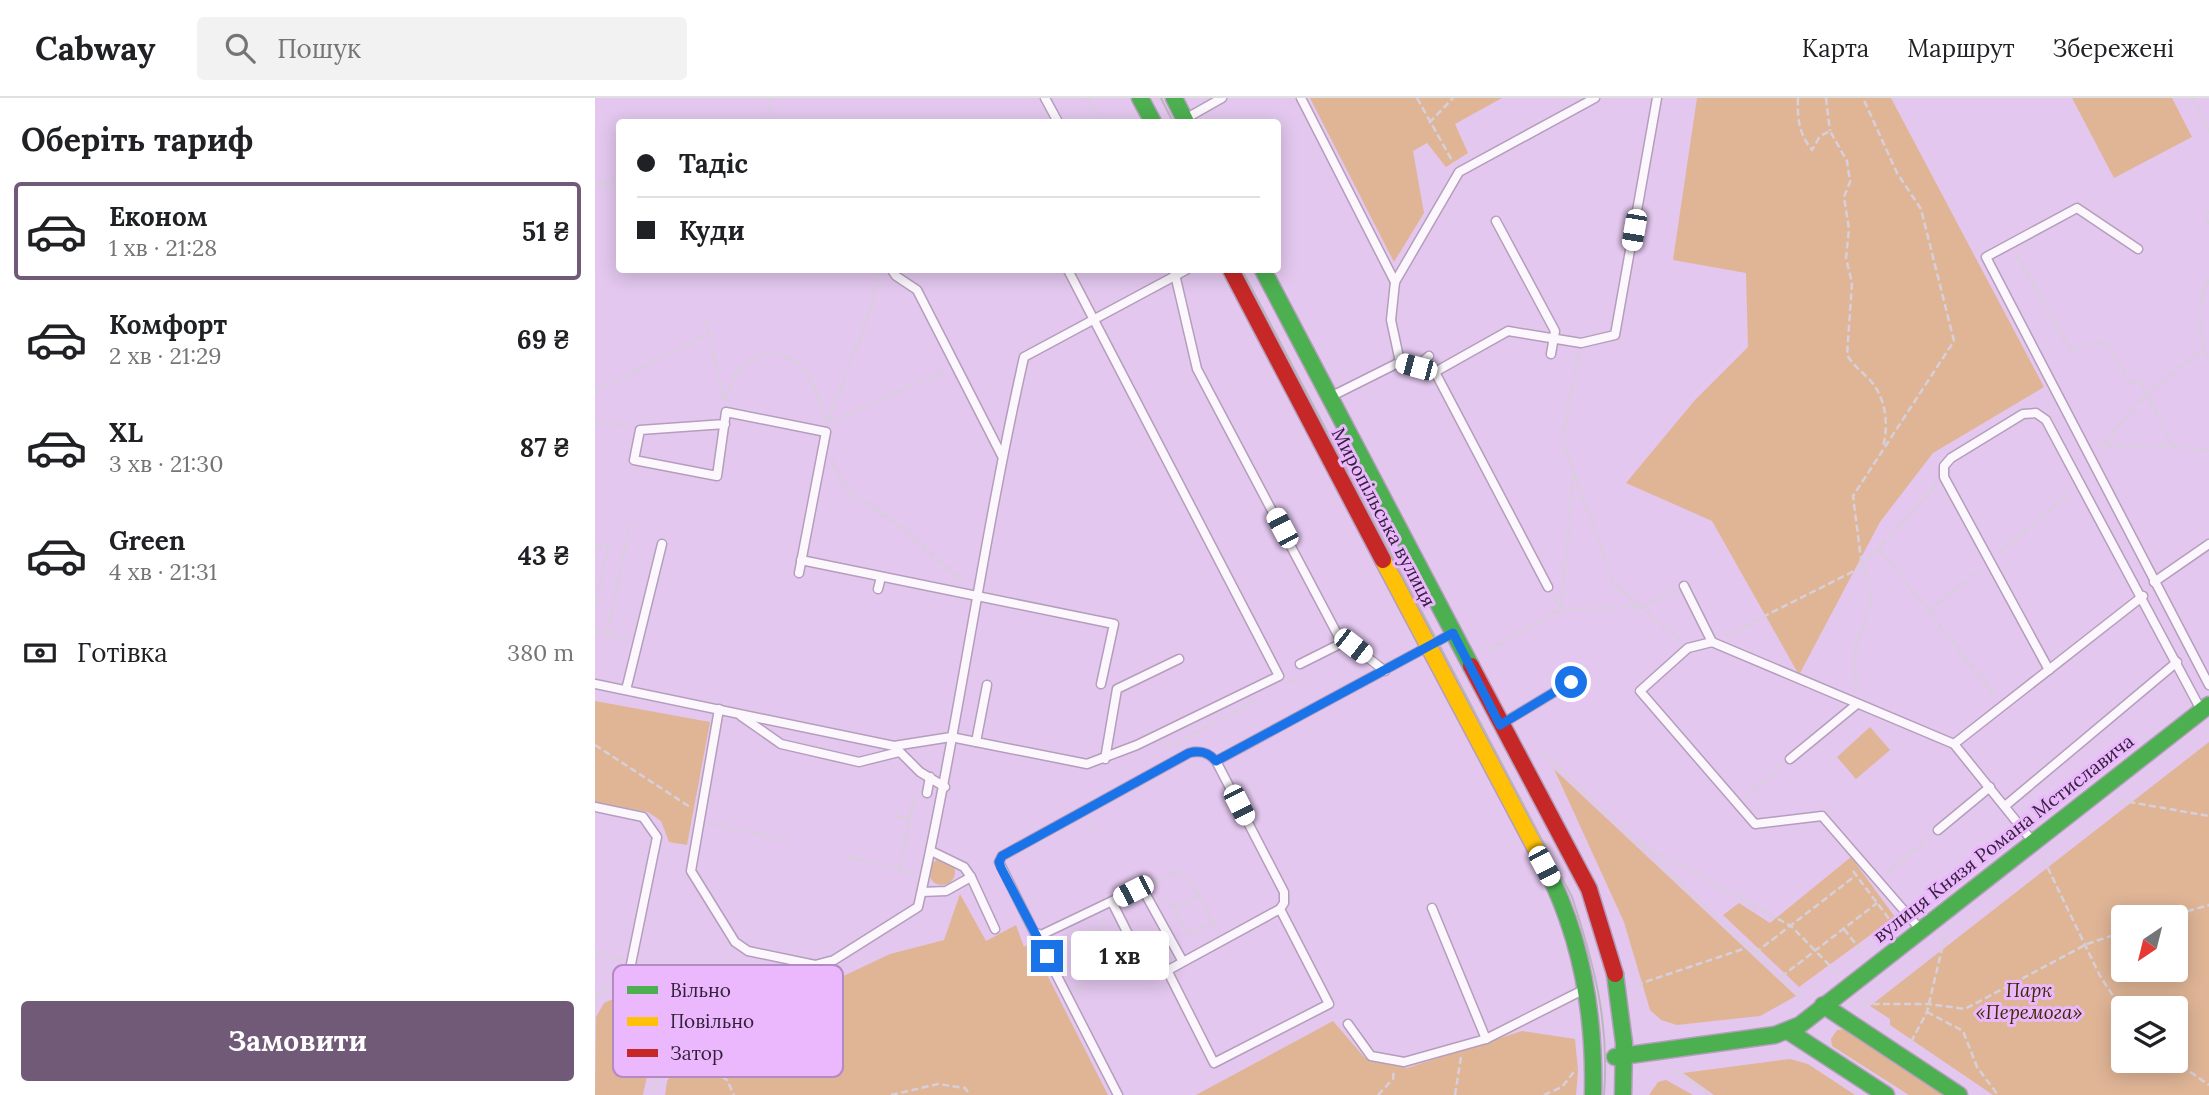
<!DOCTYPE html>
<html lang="uk">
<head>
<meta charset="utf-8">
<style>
	:root { --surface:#fff; --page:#f2f2f2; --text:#202124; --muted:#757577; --line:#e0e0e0; --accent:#705a78 }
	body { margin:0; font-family:Lora,serif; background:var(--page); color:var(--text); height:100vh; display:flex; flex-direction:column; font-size:26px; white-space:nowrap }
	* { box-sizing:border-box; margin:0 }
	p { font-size:23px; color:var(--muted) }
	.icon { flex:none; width:38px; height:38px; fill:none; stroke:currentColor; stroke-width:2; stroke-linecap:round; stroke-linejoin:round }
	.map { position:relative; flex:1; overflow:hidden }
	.sheet { display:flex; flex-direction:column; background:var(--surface); width:595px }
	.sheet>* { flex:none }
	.banner { position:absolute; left:21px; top:21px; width:665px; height:154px; border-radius:7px; box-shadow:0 4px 18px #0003; display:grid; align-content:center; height:154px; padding:0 21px; background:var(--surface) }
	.needle { width:46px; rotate:215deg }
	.buttons { position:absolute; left:1516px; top:807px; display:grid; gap:14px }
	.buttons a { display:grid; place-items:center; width:77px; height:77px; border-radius:7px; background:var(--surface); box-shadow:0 4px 18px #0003; font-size:35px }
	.end { position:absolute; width:32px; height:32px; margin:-16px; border:9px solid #1a73e8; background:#fff; box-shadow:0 0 0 4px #fff }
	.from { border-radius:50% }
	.bubble { position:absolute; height:49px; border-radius:7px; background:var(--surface); box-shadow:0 4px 18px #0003; font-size:23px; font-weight:700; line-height:49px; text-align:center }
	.car { position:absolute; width:21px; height:42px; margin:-21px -10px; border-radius:9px; box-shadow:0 0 5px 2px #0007; background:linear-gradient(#fff 24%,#345 0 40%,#fff 0 76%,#345 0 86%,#fff 0) }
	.banner b { display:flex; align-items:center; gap:24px; height:66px; font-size:26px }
	.banner b+b { border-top:2px solid var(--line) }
	.banner i { width:18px; height:18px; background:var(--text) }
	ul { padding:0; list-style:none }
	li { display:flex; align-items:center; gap:21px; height:98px; margin:0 14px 10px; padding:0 7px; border:4px solid transparent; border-radius:7px }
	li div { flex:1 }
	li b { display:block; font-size:26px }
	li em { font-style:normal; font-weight:700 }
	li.on { border-color:var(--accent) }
	li>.icon { width:63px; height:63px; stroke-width:1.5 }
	h2 { padding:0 21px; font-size:32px; line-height:84px }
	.pay { display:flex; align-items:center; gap:18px; height:77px; padding:0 21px; font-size:26px }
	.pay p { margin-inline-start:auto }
	.primary-button { display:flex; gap:14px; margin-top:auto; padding:14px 21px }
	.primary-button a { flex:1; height:80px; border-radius:7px; background:var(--accent); color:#fff; font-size:28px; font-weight:700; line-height:80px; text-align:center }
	header { display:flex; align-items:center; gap:42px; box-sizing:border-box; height:98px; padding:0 35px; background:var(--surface); border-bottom:2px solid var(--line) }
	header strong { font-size:33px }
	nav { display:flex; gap:38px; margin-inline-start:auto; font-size:24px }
	.search { width:490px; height:63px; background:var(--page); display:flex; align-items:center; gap:18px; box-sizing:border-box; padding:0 24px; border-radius:7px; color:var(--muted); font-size:26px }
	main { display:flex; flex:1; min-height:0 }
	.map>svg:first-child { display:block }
</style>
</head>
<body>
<header>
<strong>Cabway</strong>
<div class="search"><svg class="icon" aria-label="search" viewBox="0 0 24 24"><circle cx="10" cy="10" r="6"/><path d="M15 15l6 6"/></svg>Пошук</div>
<nav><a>Карта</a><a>Маршрут</a><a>Збережені</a></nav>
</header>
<main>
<section class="sheet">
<h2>Оберіть тариф</h2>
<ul>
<li class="on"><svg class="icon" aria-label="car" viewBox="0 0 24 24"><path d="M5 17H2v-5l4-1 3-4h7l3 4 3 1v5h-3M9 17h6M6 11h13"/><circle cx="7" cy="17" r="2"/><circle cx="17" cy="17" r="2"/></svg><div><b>Економ</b><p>1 хв · 21:28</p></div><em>51 ₴</em></li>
<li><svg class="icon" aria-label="car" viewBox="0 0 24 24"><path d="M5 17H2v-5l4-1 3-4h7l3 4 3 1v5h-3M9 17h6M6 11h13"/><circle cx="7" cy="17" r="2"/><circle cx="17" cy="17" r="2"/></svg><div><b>Комфорт</b><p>2 хв · 21:29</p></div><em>69 ₴</em></li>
<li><svg class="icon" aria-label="car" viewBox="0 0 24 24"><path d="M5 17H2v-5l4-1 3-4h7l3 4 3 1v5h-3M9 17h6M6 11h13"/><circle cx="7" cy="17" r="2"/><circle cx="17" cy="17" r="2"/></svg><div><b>XL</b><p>3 хв · 21:30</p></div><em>87 ₴</em></li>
<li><svg class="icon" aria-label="car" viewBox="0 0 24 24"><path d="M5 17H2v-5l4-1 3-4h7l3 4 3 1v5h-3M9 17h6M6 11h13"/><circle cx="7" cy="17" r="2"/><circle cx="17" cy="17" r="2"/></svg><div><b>Green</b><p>4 хв · 21:31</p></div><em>43 ₴</em></li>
</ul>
<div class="pay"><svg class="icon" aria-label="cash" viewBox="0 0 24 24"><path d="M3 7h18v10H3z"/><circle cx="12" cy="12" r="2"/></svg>Готівка<p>380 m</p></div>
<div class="primary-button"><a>Замовити</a></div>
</section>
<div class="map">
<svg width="1614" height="997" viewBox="0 0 1614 997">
	<rect width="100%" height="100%" fill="#e3c7ee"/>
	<!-- green -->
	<g fill="#e0b596" fill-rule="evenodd">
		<polygon points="715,0 907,0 860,26 873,55 851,69 832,45 818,53 829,115 799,164"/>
		<polygon points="1102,0 1296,0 1449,289 1338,355 1285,424 1204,577 1117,423 1031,385 1100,302 1153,249 1151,175 1078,162"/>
		<polygon points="1477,0 1577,0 1597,39 1519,80"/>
		<polygon points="0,603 115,624 92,747 74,744 66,723 53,714 0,704"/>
		<polygon points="1275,629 1295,652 1261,681 1242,659"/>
		<path d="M 1614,644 L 1614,997 L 1398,997 L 1295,927 L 1295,921 L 1275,908 ZM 1528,819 L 1580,819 L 1580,872 L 1528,872 ZM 1528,910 L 1580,910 L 1580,962 L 1528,962 Z"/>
		<polygon points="959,671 1201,898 1165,918 1082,927 1066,922 1055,912 1029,824"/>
		<polygon points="1256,759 1300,819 1204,889 1128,817 1144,805 1175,825"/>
		<circle cx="347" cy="774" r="13"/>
		<polygon points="365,796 391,843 421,827 429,849 436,845 513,997 70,997 72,983 93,954 79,892 101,895 136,922 162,900 208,897 295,856 349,842"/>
		<path d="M 25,898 C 79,905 55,960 48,997 L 0,997 L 1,919 L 9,905 Z"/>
		<polygon points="738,923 770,960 812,970 927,933 980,941 983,973 981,997 601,997"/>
		<polygon points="1252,931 1357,997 1314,997 1237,948 1236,941 1242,932"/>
		<polygon points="1195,961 1213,966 1260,997 1119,997 1088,975"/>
		<polygon points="1071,982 1098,997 1054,997 1063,984"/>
	</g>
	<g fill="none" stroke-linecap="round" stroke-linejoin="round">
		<!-- lane casing -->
		<g stroke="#b49ebc" stroke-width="11">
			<g id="lane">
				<polyline points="450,0 463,24"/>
				<polyline points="706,0 800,184"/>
				<polyline points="590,21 627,0"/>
				<polyline points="901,123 960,233 956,256"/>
				<polyline points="1543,151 1482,110 1391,159 1614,587"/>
				<polyline points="297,172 301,178 322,192 407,358"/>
				<polyline points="579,172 602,271 747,545"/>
				<polyline points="805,264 796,222 800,184 864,74 1000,0"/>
				<polyline points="821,269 834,258"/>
				<polyline points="840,274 953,489"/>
				<polyline points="737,298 805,264 840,274 913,233 986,245 1020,237 1062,0"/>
				<polyline points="130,326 45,332 39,362 122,378 131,314 231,334 204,475"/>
				<polyline points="206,462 519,526 506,586"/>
				<polyline points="1559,484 1614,446"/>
				<polyline points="1089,488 1117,544"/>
				<polyline points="283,491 286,479"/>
				<polyline points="705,566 747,545 759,549 790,573"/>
				<polyline points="1454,572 1349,379 1349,368 1356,360 1428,316 1441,315 1451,322 1606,612"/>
				<polyline points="0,586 299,648 356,639 492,666 542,647 684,578 473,172"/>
				<polyline points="31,592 67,446"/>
				<path d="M 124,611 L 96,773 L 140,844 L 153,853 L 220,867 L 239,862 L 323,809 C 364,626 388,441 429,259 L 591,172"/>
				<polyline points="146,618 186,646 264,664 304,654"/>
				<polyline points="908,625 976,584"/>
				<polyline points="381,644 392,587"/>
				<polyline points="1359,646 1548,498"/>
				<polyline points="301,650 325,674 350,689"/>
				<polyline points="510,661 522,591 584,561"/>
				<polyline points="1195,661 1262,606"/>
				<polyline points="621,663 858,535"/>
				<polyline points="332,695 335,679"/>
				<polyline points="1410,708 1582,564"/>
				<polyline points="0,709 48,719 62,739 35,871"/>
				<polyline points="1343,732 1395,689"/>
				<polyline points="376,779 400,831"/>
				<polyline points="327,794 351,793 376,779 369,769 336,753"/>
				<path d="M 517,804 L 549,868 L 566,876 L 685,811 L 689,805 L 689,794 L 621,663 C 613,654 605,652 594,655 L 407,758 L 404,764 L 439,834 L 446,837 L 538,793 L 551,797 L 588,864"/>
				<polyline points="837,810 891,941"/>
				<polyline points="1325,831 1227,718 1160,726 1045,593 1093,550 1117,544 1359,646 1438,744"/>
				<polyline points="440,835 523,997"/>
				<polyline points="572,872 619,965 734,906 685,811"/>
				<polyline points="753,926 776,958 809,964 891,941 988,892"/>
			</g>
		</g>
		<!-- fast casing -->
		<g stroke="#b49ebc" stroke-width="19">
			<g id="fast">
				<polyline points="545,0 558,24"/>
				<polyline points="579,0 591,24"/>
				<polyline points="668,172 876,568"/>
				<path d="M 950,768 C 986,838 1000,918 998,997"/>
				<polyline points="1020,876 1029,945 1028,997"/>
				<polyline points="1228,907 1364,997"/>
				<polyline points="1193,933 1291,997"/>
				<polyline points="1020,959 1180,937 1205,927 1614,607"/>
			</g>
		</g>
		<!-- slow casing -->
		<g stroke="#b49ebc" stroke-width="19">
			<polyline id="slow" points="788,462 950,768"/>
		</g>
		<!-- jam casing -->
		<g stroke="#b49ebc" stroke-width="19">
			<g id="jam">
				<polyline points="636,172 788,462"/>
				<polyline points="876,568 994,791 1020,876"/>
			</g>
		</g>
		<!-- path -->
		<g stroke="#d7cfda" stroke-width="2.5" stroke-dasharray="7 3.5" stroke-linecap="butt">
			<polyline points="492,0 504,24"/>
			<polyline points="822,0 859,66"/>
			<path d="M 1203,0 C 1202,20 1204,36 1217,52 L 1225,38 L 1235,33 L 1252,63 L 1255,84 L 1249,99 L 1254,131 L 1251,160 L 1257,185 L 1252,257 C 1258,267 1266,273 1274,281 C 1291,299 1294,326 1288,349"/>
			<polyline points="1231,0 1235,33"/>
			<polyline points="1597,0 1614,34"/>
			<polyline points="173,24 174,0"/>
			<polyline points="834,25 858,0"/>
			<polyline points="4,85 24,80"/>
			<polyline points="0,86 24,91"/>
			<polyline points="1614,114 1609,116 1614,126"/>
			<polyline points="1421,156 1476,253 1511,243 1536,286 1545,282 1577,348"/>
			<path d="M 1614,182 C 1599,203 1606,241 1614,264"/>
			<polyline points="111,222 129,304"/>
			<polyline points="984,255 967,341 1019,486 1086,543"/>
			<polyline points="0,294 114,235"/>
			<path d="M 132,303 C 136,262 178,238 209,272 C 220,284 225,307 231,323"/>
			<polyline points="233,322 277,208 282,172"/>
			<polyline points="0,323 34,330"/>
			<polyline points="236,324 351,272"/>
			<polyline points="1509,346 1551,296 1610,250"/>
			<polyline points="1502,348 1577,348 1614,353"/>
			<polyline points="237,363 251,391 309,431 366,482"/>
			<polyline points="0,446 13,449 0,508"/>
			<polyline points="1284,450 1401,599"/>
			<polyline points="1404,455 1476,394"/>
			<polyline points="958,498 966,511 1046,509 1080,492"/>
			<polyline points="1334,513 1385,471"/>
			<polyline points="0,533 34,542"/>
			<polyline points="12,536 35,425"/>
			<polyline points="1130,538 1267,469 1258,398 1359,243 1326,111 1302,75 1268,0"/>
			<polyline points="894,553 966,511 978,377"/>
			<polyline points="694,585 707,578"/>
			<path d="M 1262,593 C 1261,579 1258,561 1261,548 C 1271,515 1284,504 1267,469 L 1341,387"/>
			<polyline points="0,647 95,709"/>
			<polyline points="570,647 578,647 664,601"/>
			<polyline points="947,655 1207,899"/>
			<polyline points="1149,699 1187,667"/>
			<polyline points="1523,702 1614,718"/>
			<polyline points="301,718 315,721"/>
			<polyline points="492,721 502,739"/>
			<polyline points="116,726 192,742"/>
			<polyline points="1045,745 1196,828 1242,875"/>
			<polyline points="251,758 319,775"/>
			<polyline points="1448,760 1505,878 1528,913"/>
			<polyline points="304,772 320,697"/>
			<polyline points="1258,773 1298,826"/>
			<polyline points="1292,775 1335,739"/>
			<polyline points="554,786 585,773 605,797 618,824"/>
			<polyline points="565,800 579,809 593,837 618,824 625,830"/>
			<polyline points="579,809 604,797"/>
			<polyline points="1572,819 1614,807"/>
			<polyline points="1249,831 1267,854"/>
			<polyline points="464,842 500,853 523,868 539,868"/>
			<polyline points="0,855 27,861"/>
			<polyline points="1160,855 1260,778"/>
			<polyline points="1186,879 1282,805"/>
			<polyline points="36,882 47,890"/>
			<polyline points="1041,887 1154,849"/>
			<polyline points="483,894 500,853 508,821"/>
			<path d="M 0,899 C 26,872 59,896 74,921 L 59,997"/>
			<polyline points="1267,906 1334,906 1370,911 1492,846 1528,834"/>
			<polyline points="1332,914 1368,933 1382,969 1403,997"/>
			<polyline points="1316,944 1332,914 1350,838"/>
			<polyline points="1578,962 1614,987"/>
			<polyline points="118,973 132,982 139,997"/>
			<polyline points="1081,973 1113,997"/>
			<polyline points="296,997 343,986 370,990 375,997"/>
			<polyline points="783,997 798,981 799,972"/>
			<polyline points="860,997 866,959"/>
			<polyline points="949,997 967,989 981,971"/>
		</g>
		<!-- lane -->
		<use href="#lane" stroke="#fbf7fc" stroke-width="8"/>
		<!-- fast -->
		<use href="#fast" stroke="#4caf50" stroke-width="16"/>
		<!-- slow -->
		<use href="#slow" stroke="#ffc107" stroke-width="16"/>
		<!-- jam -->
		<use href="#jam" stroke="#c62828" stroke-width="16"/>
		<!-- tram -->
		<g stroke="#bcb5bf" stroke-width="2">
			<polyline points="566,0 578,24"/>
			<path d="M 647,172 L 977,799 C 999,866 1015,926 1009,997"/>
		</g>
	</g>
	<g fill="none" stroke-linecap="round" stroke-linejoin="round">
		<!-- route -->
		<path stroke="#1a73e8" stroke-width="9" d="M 452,858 L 406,770 L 404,764 L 407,758 L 594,655 C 605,652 613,654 621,663 L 858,535 L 905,627 L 976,584"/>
	</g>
	<g text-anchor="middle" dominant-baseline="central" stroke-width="6" stroke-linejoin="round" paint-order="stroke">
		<!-- street labels -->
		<g font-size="19" fill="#321f39" stroke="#ebb8fd">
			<text transform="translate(789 419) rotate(62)">Миропільська вулиця</text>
			<text transform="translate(1408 740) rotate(-38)">вулиця Князя Романа Мстиславича</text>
		</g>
		<!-- park labels -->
		<g font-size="19" font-style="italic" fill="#402900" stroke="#ebb8fd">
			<text x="1434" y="892">Парк<tspan x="1434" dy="22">«Перемога»</tspan></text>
		</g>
	</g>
	<!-- legend -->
	<rect x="18" y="867" width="230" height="112" rx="10" fill="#ebb8fd" stroke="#b48ac2" stroke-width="2"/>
	<rect x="32" y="888" width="31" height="8" fill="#4caf50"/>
	<rect x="32" y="919" width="31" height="9" fill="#ffc107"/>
	<rect x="32" y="951" width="31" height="8" fill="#c62828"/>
	<g font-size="19" fill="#321f39">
		<text x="75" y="899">Вільно</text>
		<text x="75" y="930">Повільно</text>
		<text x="75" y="962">Затор</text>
	</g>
</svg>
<div class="buttons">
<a><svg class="needle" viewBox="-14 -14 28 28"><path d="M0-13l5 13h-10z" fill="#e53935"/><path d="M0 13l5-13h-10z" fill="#757577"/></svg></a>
<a><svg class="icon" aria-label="layers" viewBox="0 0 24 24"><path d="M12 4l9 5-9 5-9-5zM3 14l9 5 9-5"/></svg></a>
</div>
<i class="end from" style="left:976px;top:584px"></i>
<i class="end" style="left:452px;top:858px"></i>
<div class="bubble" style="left:476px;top:833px;width:98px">1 хв</div>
<i class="car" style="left:1039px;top:132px;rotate:190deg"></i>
<i class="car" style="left:821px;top:269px;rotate:285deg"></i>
<i class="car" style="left:687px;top:430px;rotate:332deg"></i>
<i class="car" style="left:758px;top:548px;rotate:128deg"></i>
<i class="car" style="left:644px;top:707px;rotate:153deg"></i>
<i class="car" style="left:949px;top:768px;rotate:152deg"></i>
<i class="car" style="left:538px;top:793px;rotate:243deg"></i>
<div class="banner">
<b><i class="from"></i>Тадіс</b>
<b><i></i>Куди</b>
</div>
</div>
</main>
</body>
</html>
